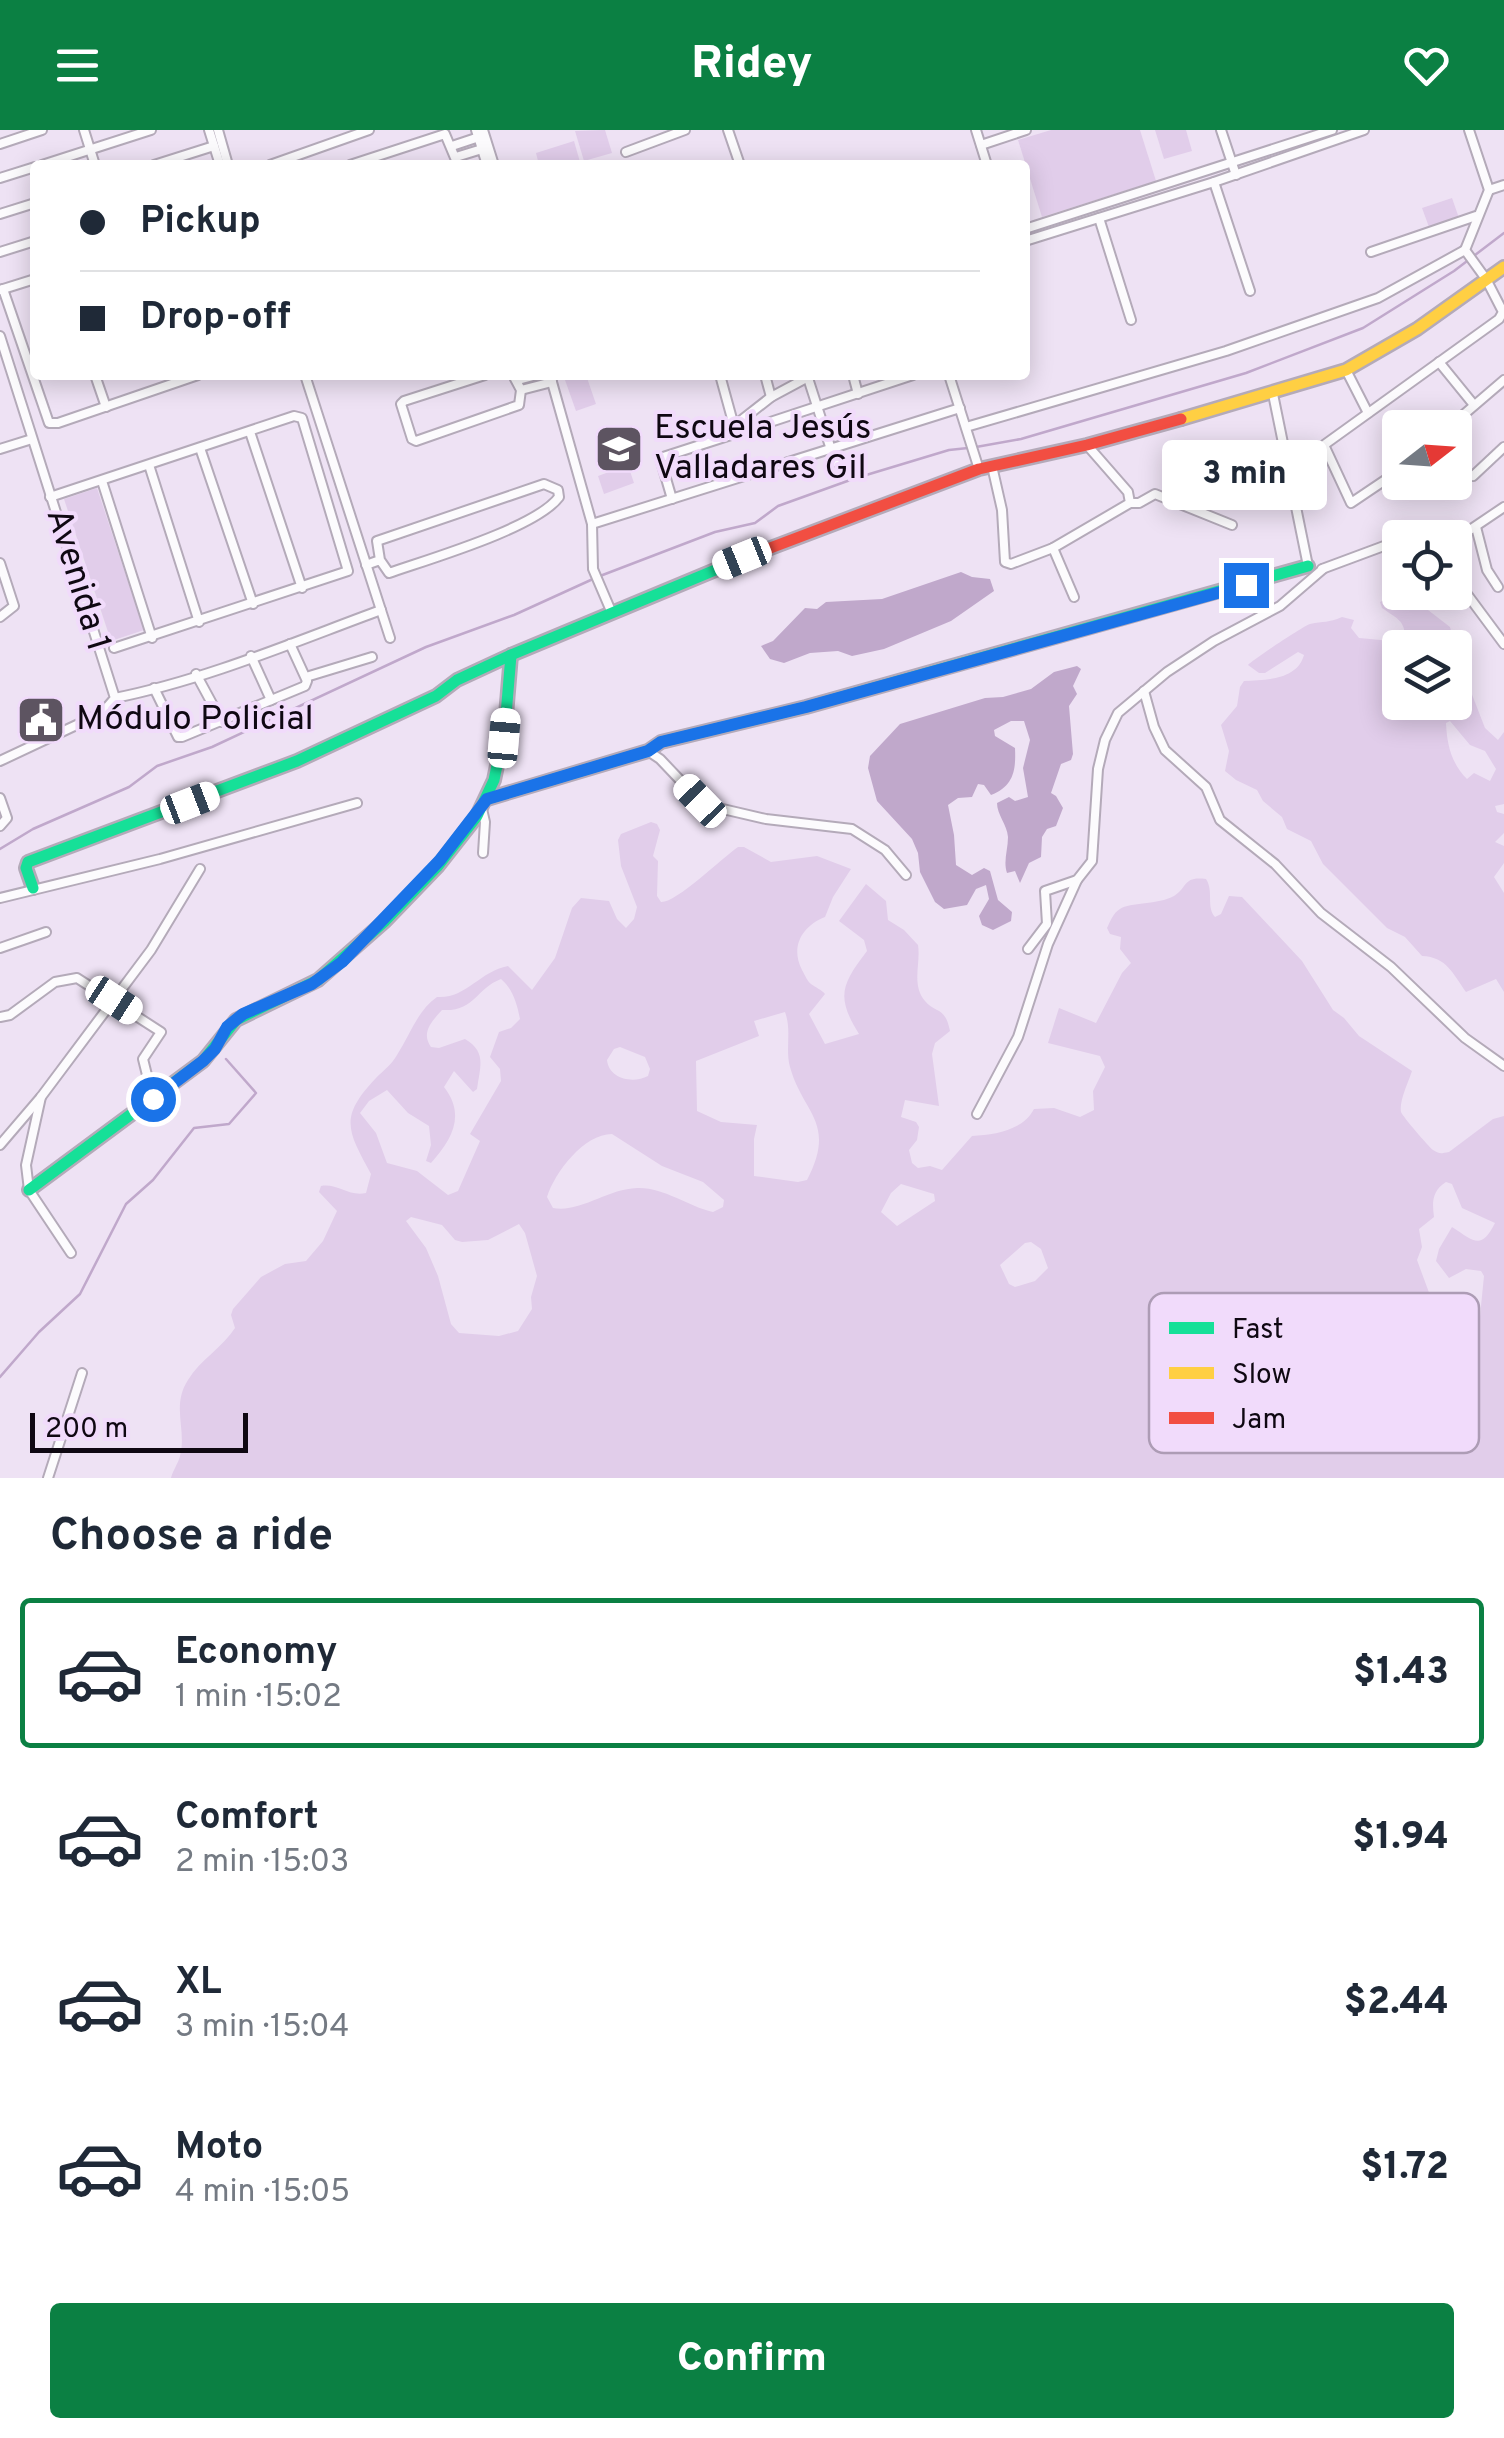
<!DOCTYPE html>
<html lang="en">
<head>
<meta charset="utf-8">
<style>
	:root { --surface:#fff; --page:#f6f6f7; --text:#1f2937; --muted:#747a83; --line:#e0e1e3; --accent:#0b8043 }
	body { margin:0; font-family:Overpass,sans-serif; background:var(--page); color:var(--text); height:100vh; display:flex; flex-direction:column; font-size:38px; white-space:nowrap }
	* { box-sizing:border-box; margin:0 }
	p { font-size:32px; color:var(--muted) }
	.icon { flex:none; width:55px; height:55px; fill:none; stroke:currentColor; stroke-width:2; stroke-linecap:round; stroke-linejoin:round }
	.map { position:relative; height:1348px; overflow:hidden }
	.side { display:flex; flex-direction:column; background:var(--surface); flex:1 }
	.side>* { flex:none }
	.banner { position:absolute; left:30px; top:30px; width:1000px; height:220px; border-radius:10px; box-shadow:0 5px 25px #0003; display:grid; align-content:center; height:220px; padding:0 50px; background:var(--surface) }
	.needle { width:65px; rotate:73deg }
	.fabs { position:absolute; left:1382px; top:280px; display:grid; gap:20px }
	.fabs a { display:grid; place-items:center; width:90px; height:90px; border-radius:10px; background:var(--surface); box-shadow:0 5px 25px #0003; font-size:50px }
	.scale { position:absolute; left:30px; bottom:25px; width:218px; box-sizing:border-box; padding-left:10px; border:5px solid #0f0812; border-top:0; font-size:28px; line-height:35px; white-space:nowrap; color:#0f0812; -webkit-text-stroke:8px #f1dbfb; paint-order:stroke }
	.end { position:absolute; width:45px; height:45px; margin:-22px; border:12px solid #1a73e8; background:#fff; box-shadow:0 0 0 5px #fff }
	.from { border-radius:50% }
	.bubble { position:absolute; height:70px; border-radius:10px; background:var(--surface); box-shadow:0 5px 25px #0003; font-size:32px; font-weight:800; line-height:70px; text-align:center }
	.car { position:absolute; width:30px; height:60px; margin:-30px -15px; border-radius:12px; box-shadow:0 0 8px 2px #0007; background:linear-gradient(#fff 24%,#345 0 40%,#fff 0 76%,#345 0 86%,#fff 0) }
	.banner b { display:flex; align-items:center; gap:35px; height:95px; font-size:38px }
	.banner b+b { border-top:2px solid var(--line) }
	.banner i { width:25px; height:25px; background:var(--text) }
	ul { padding:0; list-style:none }
	li { display:flex; align-items:center; gap:30px; height:150px; margin:0 20px 15px; padding:0 30px; border:5px solid transparent; border-radius:10px }
	li div { flex:1 }
	li b { display:block; font-size:38px }
	li em { font-style:normal; font-weight:800 }
	li.active { border-color:var(--accent) }
	li>.icon { width:90px; height:90px; stroke-width:1.5 }
	h2 { padding:0 50px; font-size:45px; line-height:120px }
	.action { display:flex; gap:20px; margin-top:auto; padding:20px 50px }
	.action a { flex:1; height:115px; border-radius:10px; background:var(--accent); color:#fff; font-size:40px; font-weight:800; line-height:115px; text-align:center }
	header { display:flex; justify-content:space-between; align-items:center; height:130px; padding:0 50px; background:var(--accent); color:#fff; font-size:45px; font-weight:800 }
	.map>svg:first-child { display:block }
</style>
</head>
<body>
<header><svg class="icon" aria-label="menu" viewBox="0 0 24 24"><path d="M4 6h16M4 12h16M4 18h16"/></svg>Ridey<svg class="icon" aria-label="heart" viewBox="0 0 24 24"><path d="M12 20l-8-8c-3-5 5-10 8-4 3-6 11-1 8 4z"/></svg></header>
<div class="map">
<svg width="1504" height="1348" viewBox="0 0 1504 1348">
	<rect width="100%" height="100%" fill="#eee2f4"/>
	<!-- green -->
	<g fill="#e1cdea" fill-rule="evenodd">
		<polygon points="605,0 612,23 584,31 575,1"/>
		<polygon points="1051,0 1140,0 1156,51 1042,87 1018,10"/>
		<polygon points="1155,0 1186,0 1192,21 1164,29"/>
		<polygon points="574,11 580,32 539,35 536,23"/>
		<polygon points="1452,68 1459,88 1429,97 1422,78"/>
		<polygon points="580,245 586,245 596,274 576,281 565,250"/>
		<polygon points="628,335 634,353 604,364 598,346"/>
		<polygon points="97,358 144,500 111,511 64,369"/>
		<path d="M 1398,464 L 1415,477 L 1428,480 L 1450,497 L 1459,531 L 1485,598 L 1498,610 L 1504,602 L 1504,674 L 1495,676 L 1497,682 L 1504,684 L 1504,703 L 1495,712 L 1504,716 L 1504,733 L 1494,747 L 1504,763 L 1504,862 L 1496,849 L 1466,862 C 1453,844 1447,827 1422,826 L 1405,807 L 1387,798 L 1323,734 L 1311,711 L 1287,699 L 1282,687 L 1263,671 L 1257,660 L 1236,650 L 1225,641 L 1229,621 L 1221,595 L 1237,576 L 1240,557 L 1244,551 C 1266,550 1297,550 1304,525 L 1298,522 L 1265,543 L 1259,543 L 1248,535 C 1251,531 1305,495 1310,494 C 1324,491 1328,493 1342,487 L 1354,490 L 1351,498 L 1359,508 L 1392,511 L 1404,507 C 1407,491 1393,486 1382,478 L 1380,472 ZM 1400,518 L 1455,518 L 1455,572 L 1400,572 ZM 1450,591 L 1470,615 L 1485,621 L 1496,639 L 1490,651 L 1474,643 L 1467,649 C 1451,633 1447,614 1446,593 Z"/>
		<path d="M 651,692 L 657,694 L 660,700 L 653,726 L 658,731 L 657,766 L 661,772 C 676,773 721,729 738,717 L 744,717 L 771,732 L 817,726 L 851,739 L 833,767 L 825,787 C 802,796 790,817 802,840 C 805,845 807,851 811,854 C 816,858 821,859 825,864 L 809,884 L 825,914 L 859,904 C 836,867 841,855 867,821 L 864,810 L 839,791 L 866,754 L 886,771 L 888,790 L 904,800 L 918,815 C 921,833 911,855 925,871 C 936,884 945,876 950,901 L 935,913 L 932,924 L 939,976 L 905,970 L 901,987 L 916,992 L 919,997 L 917,1010 L 909,1020 L 912,1033 L 918,1038 L 930,1036 L 942,1040 L 972,1006 C 996,1005 1023,1000 1034,979 L 1054,978 L 1080,987 L 1094,980 L 1093,961 L 1105,937 L 1100,926 L 1048,913 L 1059,878 L 1096,893 L 1122,843 L 1131,833 L 1120,819 L 1121,807 L 1110,804 L 1107,798 C 1110,792 1113,783 1120,779 C 1130,772 1158,775 1174,766 C 1188,757 1183,746 1206,749 C 1214,761 1206,777 1215,787 L 1221,784 L 1229,766 L 1242,767 L 1302,831 L 1333,880 L 1344,888 L 1359,906 L 1412,941 C 1408,953 1399,971 1401,982 C 1403,987 1429,1017 1433,1020 C 1441,1025 1441,1023 1449,1022 L 1493,989 L 1504,986 L 1504,1348 L 171,1348 C 173,1340 178,1334 180,1326 C 187,1300 171,1276 188,1250 C 200,1230 223,1217 235,1198 L 231,1185 L 233,1179 L 261,1147 L 285,1134 L 306,1131 L 323,1111 L 337,1081 L 319,1062 L 321,1056 C 337,1053 349,1067 366,1063 L 371,1044 C 348,1001 338,988 376,948 C 383,941 392,934 397,925 C 410,905 417,881 437,867 C 466,869 480,841 508,836 L 532,860 L 555,828 L 572,778 L 581,768 L 609,771 L 617,789 L 626,798 L 634,789 L 637,777 L 621,736 L 618,710 L 621,704 ZM 501,849 C 513,859 517,874 520,889 L 511,898 L 499,902 L 490,927 L 500,939 L 501,951 L 470,1004 L 480,1011 L 458,1061 L 448,1065 L 417,1041 L 387,1033 L 376,1003 L 360,983 L 369,971 L 387,960 L 408,983 L 429,996 L 431,1015 L 426,1031 L 431,1033 C 452,1010 466,985 444,957 L 454,941 L 473,962 L 477,959 C 480,937 487,922 465,909 L 439,918 L 431,917 C 421,903 431,892 442,880 C 475,882 475,859 501,849 ZM 785,882 C 792,901 785,919 790,937 C 803,984 837,992 807,1050 L 798,1052 L 754,1046 L 754,1009 L 757,995 L 721,992 L 697,981 L 696,931 L 759,906 L 754,891 ZM 620,917 L 645,927 L 650,939 L 648,946 C 633,954 609,949 607,930 L 614,919 ZM 612,1004 L 662,1036 L 703,1052 L 724,1070 L 723,1077 L 713,1082 C 687,1076 664,1057 637,1058 C 607,1059 580,1083 553,1078 L 547,1067 C 555,1042 584,1004 612,1004 ZM 1446,1052 L 1452,1054 L 1462,1078 L 1495,1093 C 1481,1121 1474,1111 1452,1097 L 1439,1119 L 1436,1131 L 1449,1148 L 1466,1139 L 1481,1141 L 1484,1146 L 1480,1186 L 1446,1220 L 1434,1222 L 1430,1216 L 1447,1195 L 1448,1188 L 1446,1181 L 1431,1168 L 1417,1130 L 1422,1117 L 1419,1099 L 1434,1087 C 1432,1072 1432,1061 1446,1052 ZM 901,1054 L 934,1064 L 935,1071 L 897,1096 L 881,1082 L 891,1063 ZM 411,1087 L 442,1095 L 455,1110 L 462,1112 L 488,1110 L 519,1094 L 525,1103 L 537,1146 L 531,1167 L 532,1179 L 518,1201 L 499,1206 L 459,1203 L 451,1194 L 438,1146 L 426,1118 L 406,1091 ZM 1031,1112 L 1041,1119 L 1048,1138 L 1035,1151 L 1015,1157 L 1009,1154 L 1000,1135 L 1025,1113 Z"/>
	</g>
	<!-- water -->
	<g fill="#c0a8cb">
		<polygon points="961,442 972,447 990,449 994,461 951,491 884,519 852,526 838,521 810,523 784,533 770,529 761,516 773,511 805,478 817,479 826,472 882,469"/>
		<path d="M 1077,536 L 1081,539 L 1073,556 L 1077,564 L 1069,576 L 1073,624 L 1071,630 L 1061,634 L 1051,663 L 1056,666 L 1063,678 L 1056,696 L 1047,699 L 1042,707 L 1041,727 L 1029,733 L 1020,753 L 1015,741 L 1007,743 C 1003,731 1008,720 1008,707 C 1007,694 997,685 997,673 L 1009,667 L 1015,671 L 1028,667 L 1023,638 L 1030,610 L 1024,591 L 1011,591 L 994,600 L 995,606 L 1015,618 C 1016,640 1014,656 991,665 L 984,655 L 978,654 L 972,667 L 958,668 L 948,675 L 954,705 L 956,735 L 972,745 L 984,738 L 990,741 L 998,770 L 1012,782 L 1011,791 L 993,800 L 982,795 L 979,786 L 989,769 L 986,755 L 976,759 L 967,775 L 944,779 L 935,772 L 920,742 L 918,723 L 912,709 L 877,671 L 868,638 L 870,626 L 900,594 L 985,568 L 1003,567 L 1031,559 L 1054,542 Z"/>
	</g>
	<g fill="none" stroke-linecap="round" stroke-linejoin="round">
		<!-- stream -->
		<g stroke="#c0a8cb" stroke-width="2.5">
			<polyline points="976,317 1021,309 1246,243 1363,198 1454,141 1504,103"/>
			<polyline points="600,446 715,402 755,393 778,376 853,349 949,320 968,318"/>
			<polyline points="0,719 33,699 129,657 157,636 212,617 426,517 514,485 593,449"/>
			<polyline points="0,1247 39,1202 80,1164 126,1074 153,1050 194,998 229,994 256,963 226,929"/>
		</g>
		<!-- street casing -->
		<g stroke="#b4aab9" stroke-width="12">
			<g id="street">
				<polyline points="84,0 95,35"/>
				<polyline points="209,0 220,35"/>
				<polyline points="218,0 228,35"/>
				<polyline points="476,0 487,35"/>
				<polyline points="483,0 494,35"/>
				<polyline points="728,0 740,35"/>
				<polyline points="976,0 987,35"/>
				<polyline points="1221,0 1236,45"/>
				<polyline points="0,14 42,0"/>
				<polyline points="981,15 1026,0"/>
				<polyline points="452,16 479,7"/>
				<polyline points="626,22 685,0"/>
				<polyline points="456,27 482,19"/>
				<polyline points="42,35 151,0"/>
				<polyline points="154,35 214,16"/>
				<polyline points="270,35 369,0"/>
				<polyline points="350,35 445,4 458,35"/>
				<polyline points="0,48 35,37"/>
				<polyline points="1214,52 1250,161"/>
				<polyline points="1489,60 1504,55"/>
				<polyline points="0,84 35,73"/>
				<polyline points="1099,88 1131,190"/>
				<polyline points="1025,99 1332,0"/>
				<polyline points="1025,111 1214,52 1364,0"/>
				<polyline points="0,122 35,111"/>
				<polyline points="1371,122 1476,86"/>
				<polyline points="3,159 49,293 58,293 198,245"/>
				<polyline points="0,160 35,149"/>
				<polyline points="0,206 115,568 102,583 0,631"/>
				<polyline points="1439,232 1474,275"/>
				<polyline points="1346,240 1368,283"/>
				<polyline points="95,245 106,277"/>
				<polyline points="305,245 390,508"/>
				<polyline points="485,245 404,271 401,274 412,309 416,311 519,275 521,260 513,245"/>
				<polyline points="550,245 592,394"/>
				<polyline points="765,245 771,267"/>
				<polyline points="807,245 835,332"/>
				<polyline points="853,245 858,264"/>
				<polyline points="949,245 977,333"/>
				<polyline points="518,250 537,245"/>
				<polyline points="521,260 552,252"/>
				<polyline points="1273,264 1308,436"/>
				<polyline points="734,296 771,267 812,245"/>
				<polyline points="966,297 1226,221 1378,168 1465,120"/>
				<polyline points="1448,298 1504,250"/>
				<polyline points="250,302 302,458"/>
				<polyline points="731,305 913,245"/>
				<polyline points="200,318 253,474"/>
				<polyline points="0,319 32,309"/>
				<polyline points="149,335 199,492"/>
				<polyline points="992,336 1002,380 1005,432 1011,434 1053,418 1130,373 1128,362 1087,315"/>
				<polyline points="1400,340 1351,373 1324,315 1499,189 1503,182 1486,149 1465,120 1489,60 1469,0"/>
				<polyline points="1473,346 1504,317"/>
				<polyline points="102,351 152,508"/>
				<polyline points="50,367 294,286 302,288 348,441 114,518"/>
				<polyline points="672,369 660,328 731,305 734,296 720,245"/>
				<polyline points="1130,373 1139,373 1155,364 1232,395"/>
				<polyline points="1476,397 1487,440 1498,457"/>
				<polyline points="1455,410 1504,377"/>
				<polyline points="1053,418 1074,467"/>
				<polyline points="0,433 14,476 0,487"/>
				<path d="M 366,435 L 380,430 L 389,443 C 429,429 536,398 559,367 L 558,360 L 544,354 L 377,411 L 380,430"/>
				<polyline points="1322,439 1400,410"/>
				<polyline points="1455,448 1504,514"/>
				<polyline points="611,481 593,439 592,394 960,278"/>
				<polyline points="251,526 271,570"/>
				<polyline points="196,544 222,592"/>
				<polyline points="306,547 372,527"/>
				<polyline points="154,558 178,607 182,607 305,556 307,551 290,514"/>
				<polyline points="1144,561 1154,597 1165,620 1206,657 1220,690 1275,734 1321,783 1391,837 1465,908 1504,936"/>
				<path d="M 115,568 C 205,550 294,512 381,480"/>
				<polyline points="648,621 660,629 700,671 710,676 766,689 852,699 885,720 906,745"/>
				<polyline points="0,668 7,688 0,696"/>
				<polyline points="482,679 485,692 483,723"/>
				<polyline points="0,768 160,729 357,673"/>
				<polyline points="0,818 46,802"/>
				<polyline points="1028,819 1047,794 1045,761 1077,750 1092,731 1098,639 1105,610 1118,583 1167,542 1214,511 1280,476 1323,439"/>
				<polyline points="0,887 10,885 55,852 77,848 161,902 143,929 153,969"/>
				<polyline points="41,967 26,1035 29,1060 71,1123"/>
				<polyline points="977,984 1018,907 1048,814 1077,750"/>
				<polyline points="0,1015 41,967 151,820 200,739"/>
				<polyline points="48,1348 82,1243"/>
			</g>
		</g>
		<!-- fast casing -->
		<g stroke="#b4aab9" stroke-width="16">
			<g id="fast">
				<polyline points="487,669 648,621 661,612 806,577 1308,436"/>
				<polyline points="33,758 26,738 28,732 297,631 436,566 457,550 511,525 744,428"/>
				<polyline points="29,1060 203,931 236,890 318,850 385,791 437,737 477,686 494,650 505,597 511,525"/>
			</g>
		</g>
		<!-- slow casing -->
		<g stroke="#b4aab9" stroke-width="16">
			<polyline id="slow" points="1181,289 1346,240 1417,199 1504,137"/>
		</g>
		<!-- jam casing -->
		<g stroke="#b4aab9" stroke-width="16">
			<polyline id="jam" points="744,428 979,339 1087,315 1181,289"/>
		</g>
		<!-- street -->
		<use href="#street" stroke="#fcfbfd" stroke-width="8"/>
		<!-- fast -->
		<use href="#fast" stroke="#16e098" stroke-width="11"/>
		<!-- slow -->
		<use href="#slow" stroke="#ffcf43" stroke-width="11"/>
		<!-- jam -->
		<use href="#jam" stroke="#f24e42" stroke-width="11"/>
	</g>
	<g fill="none" stroke-linecap="round" stroke-linejoin="round">
		<!-- route -->
		<polyline stroke="#1a73e8" stroke-width="12" points="153,969 203,931 215,919 227,897 243,884 312,854 342,832 440,730 487,669 648,621 661,612 806,577 1246,455"/>
	</g>
	<!-- icons -->
	<defs>
		<g id="school-square" transform="scale(2.5)"><rect x="-9" y="-9" width="18" height="18" rx="4" fill="#5d5461" stroke="#f1dbfb"/><path d="M0-5L7-2L0 1L-7-2ZM-4 1L0 2.5L4 1V4Q0 6-4 4Z" fill="#fff"/></g>
		<g id="civic-square" transform="scale(2.5)"><rect x="-9" y="-9" width="18" height="18" rx="4" fill="#5d5461" stroke="#f1dbfb"/><path d="M-.6-6.5H3V-4.5H.6V-3L4-1V1h2V6H-6V1h2V-1L-.6-3ZM-1.2 2.5V6h2.4V2.5Z" fill="#fff"/></g>
	</defs>
	<g fill-rule="evenodd">
		<use href="#school-square" x="619" y="319"/>
		<use href="#civic-square" x="41" y="590"/>
	</g>
	<g text-anchor="middle" dominant-baseline="central" stroke-width="8" stroke-linejoin="round" paint-order="stroke">
		<!-- poi labels -->
		<g font-size="35" fill="#0f0812" stroke="#f1dbfb" text-anchor="start">
			<text x="654" y="299">Escuela Jesús<tspan x="654" dy="40">Valladares Gil</tspan></text>
			<text x="76" y="590">Módulo Policial</text>
		</g>
		<!-- street labels -->
		<g font-size="35" fill="#0f0812" stroke="#f1dbfb">
			<text transform="translate(77 450) rotate(73)">Avenida 1</text>
		</g>
	</g>
	<!-- legend -->
	<rect x="1149" y="1163" width="330" height="160" rx="15" fill="#f1dbfb" stroke="#ad9cb5" stroke-width="2.5"/>
	<rect x="1169" y="1192" width="45" height="12" fill="#16e098"/>
	<rect x="1169" y="1237" width="45" height="12" fill="#ffcf43"/>
	<rect x="1169" y="1282" width="45" height="12" fill="#f24e42"/>
	<g font-size="28" fill="#0f0812">
		<text x="1232" y="1208">Fast</text>
		<text x="1232" y="1253">Slow</text>
		<text x="1232" y="1298">Jam</text>
	</g>
</svg>
<div class="fabs">
<a><svg class="needle" viewBox="-14 -14 28 28"><path d="M0-13l5 13h-10z" fill="#e53935"/><path d="M0 13l5-13h-10z" fill="#747a83"/></svg></a>
<a><svg class="icon" aria-label="locate" viewBox="0 0 24 24"><circle cx="12" cy="12" r="6"/><path d="M12 2v4M12 18v4M2 12h4M18 12h4"/></svg></a>
<a><svg class="icon" aria-label="layers" viewBox="0 0 24 24"><path d="M12 4l9 5-9 5-9-5zM3 14l9 5 9-5"/></svg></a>
</div>
<div class="scale">200 m</div>
<i class="end from" style="left:153px;top:969px"></i>
<i class="end" style="left:1246px;top:455px"></i>
<div class="bubble" style="left:1162px;top:310px;width:165px">3 min</div>
<i class="car" style="left:742px;top:428px;rotate:248deg"></i>
<i class="car" style="left:504px;top:608px;rotate:5deg"></i>
<i class="car" style="left:700px;top:671px;rotate:316deg"></i>
<i class="car" style="left:190px;top:673px;rotate:69deg"></i>
<i class="car" style="left:114px;top:870px;rotate:123deg"></i>
<div class="banner">
<b><i class="from"></i>Pickup</b>
<b><i></i>Drop-off</b>
</div>
</div>
<section class="side">
<h2>Choose a ride</h2>
<ul>
<li class="active"><svg class="icon" aria-label="car" viewBox="0 0 24 24"><path d="M5 17H2v-5l4-1 3-4h7l3 4 3 1v5h-3M9 17h6M6 11h13"/><circle cx="7" cy="17" r="2"/><circle cx="17" cy="17" r="2"/></svg><div><b>Economy</b><p>1 min · 15:02</p></div><em>$1.43</em></li>
<li><svg class="icon" aria-label="car" viewBox="0 0 24 24"><path d="M5 17H2v-5l4-1 3-4h7l3 4 3 1v5h-3M9 17h6M6 11h13"/><circle cx="7" cy="17" r="2"/><circle cx="17" cy="17" r="2"/></svg><div><b>Comfort</b><p>2 min · 15:03</p></div><em>$1.94</em></li>
<li><svg class="icon" aria-label="car" viewBox="0 0 24 24"><path d="M5 17H2v-5l4-1 3-4h7l3 4 3 1v5h-3M9 17h6M6 11h13"/><circle cx="7" cy="17" r="2"/><circle cx="17" cy="17" r="2"/></svg><div><b>XL</b><p>3 min · 15:04</p></div><em>$2.44</em></li>
<li><svg class="icon" aria-label="car" viewBox="0 0 24 24"><path d="M5 17H2v-5l4-1 3-4h7l3 4 3 1v5h-3M9 17h6M6 11h13"/><circle cx="7" cy="17" r="2"/><circle cx="17" cy="17" r="2"/></svg><div><b>Moto</b><p>4 min · 15:05</p></div><em>$1.72</em></li>
</ul>
<div class="action"><a>Confirm</a></div>
</section>
</body>
</html>
